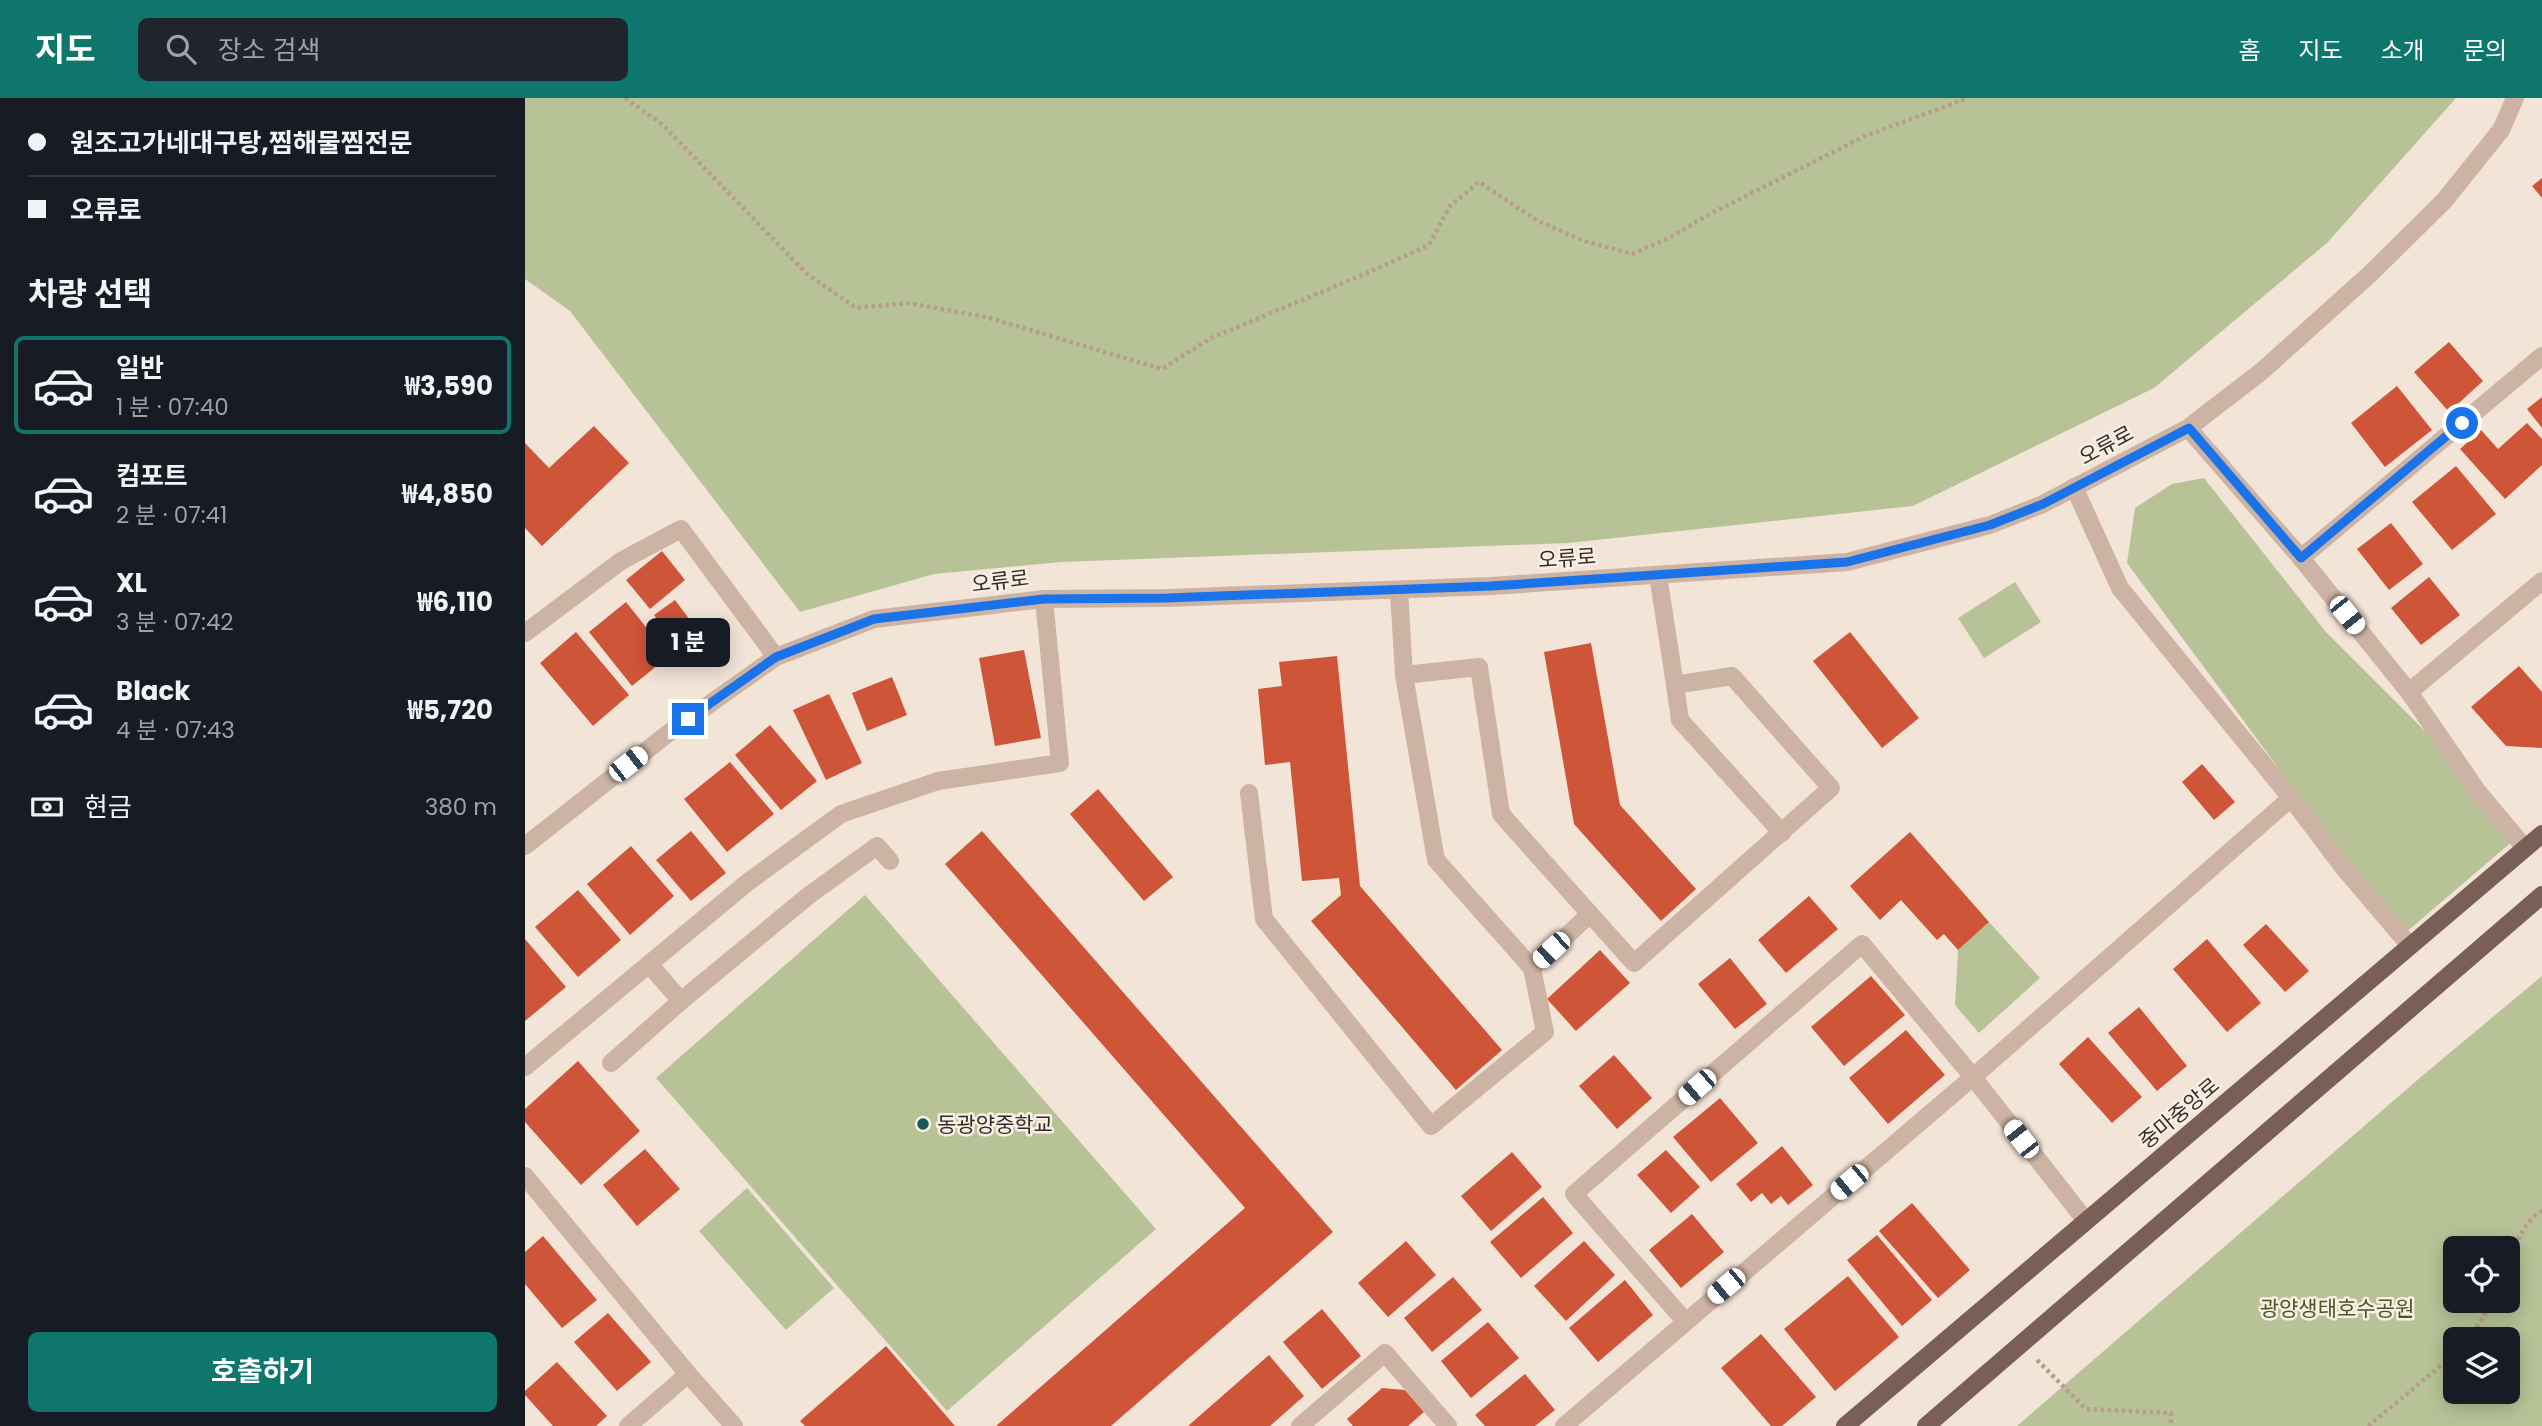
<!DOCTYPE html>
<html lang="ko">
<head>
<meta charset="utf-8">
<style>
	:root { --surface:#171b24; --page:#20242c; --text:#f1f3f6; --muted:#9ea1a6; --line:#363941; --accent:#0f766e }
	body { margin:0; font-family:Poppins,"Noto Sans KR",sans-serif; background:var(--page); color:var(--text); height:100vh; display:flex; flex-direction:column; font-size:26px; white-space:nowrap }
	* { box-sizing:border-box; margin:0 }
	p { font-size:23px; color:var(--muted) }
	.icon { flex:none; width:38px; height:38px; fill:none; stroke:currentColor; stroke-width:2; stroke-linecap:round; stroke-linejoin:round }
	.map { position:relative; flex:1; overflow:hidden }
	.sheet { display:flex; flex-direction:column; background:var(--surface); width:525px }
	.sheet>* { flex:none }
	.top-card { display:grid; align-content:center; height:154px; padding:0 28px; background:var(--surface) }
	.buttons { position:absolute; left:1918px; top:1138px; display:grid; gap:14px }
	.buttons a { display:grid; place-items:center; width:77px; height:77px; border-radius:10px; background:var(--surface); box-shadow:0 4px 18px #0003; font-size:35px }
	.end { position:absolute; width:32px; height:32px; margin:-16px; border:9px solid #1a73e8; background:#fff; box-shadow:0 0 0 4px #fff }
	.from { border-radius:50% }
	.bubble { position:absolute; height:49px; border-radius:10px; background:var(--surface); box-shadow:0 4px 18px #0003; font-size:23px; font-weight:700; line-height:49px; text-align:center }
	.car { position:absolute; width:21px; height:42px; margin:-21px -10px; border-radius:9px; box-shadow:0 0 5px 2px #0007; background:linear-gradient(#fff 24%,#345 0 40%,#fff 0 76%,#345 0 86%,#fff 0) }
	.top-card b { display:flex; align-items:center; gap:24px; height:66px; font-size:26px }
	.top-card b+b { border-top:2px solid var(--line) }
	.top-card i { width:18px; height:18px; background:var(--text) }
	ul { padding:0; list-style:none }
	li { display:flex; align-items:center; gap:21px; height:98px; margin:0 14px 10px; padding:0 14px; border:4px solid transparent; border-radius:10px }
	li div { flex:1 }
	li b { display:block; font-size:26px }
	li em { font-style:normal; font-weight:700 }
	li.active { border-color:var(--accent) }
	li>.icon { width:63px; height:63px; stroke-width:1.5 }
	h2 { padding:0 28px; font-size:32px; line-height:84px }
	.pay { display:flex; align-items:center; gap:18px; height:77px; padding:0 28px; font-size:26px }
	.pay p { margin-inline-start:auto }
	.action { display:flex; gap:14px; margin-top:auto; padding:14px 28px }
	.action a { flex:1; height:80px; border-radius:10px; background:var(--accent); color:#fff; font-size:28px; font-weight:700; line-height:80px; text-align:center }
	header { display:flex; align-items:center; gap:42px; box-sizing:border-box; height:98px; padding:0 35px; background:var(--accent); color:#fff }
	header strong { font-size:33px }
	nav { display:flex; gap:38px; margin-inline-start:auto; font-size:24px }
	.search { width:490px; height:63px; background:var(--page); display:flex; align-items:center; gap:18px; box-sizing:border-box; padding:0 24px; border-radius:10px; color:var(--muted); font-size:26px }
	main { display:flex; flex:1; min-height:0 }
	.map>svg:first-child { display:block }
</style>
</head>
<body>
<header>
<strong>지도</strong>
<div class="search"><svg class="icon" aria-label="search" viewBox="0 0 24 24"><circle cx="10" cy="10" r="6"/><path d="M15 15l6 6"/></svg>장소 검색</div>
<nav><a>홈</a><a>지도</a><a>소개</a><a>문의</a></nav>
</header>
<main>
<section class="sheet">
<div class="top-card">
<b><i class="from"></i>원조고가네대구탕,찜해물찜전문</b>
<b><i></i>오류로</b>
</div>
<h2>차량 선택</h2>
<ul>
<li class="active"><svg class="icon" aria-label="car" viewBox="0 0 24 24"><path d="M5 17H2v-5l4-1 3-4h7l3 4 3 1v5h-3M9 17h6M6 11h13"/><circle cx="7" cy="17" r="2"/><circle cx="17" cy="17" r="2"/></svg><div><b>일반</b><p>1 분 · 07:40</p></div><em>₩3,590</em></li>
<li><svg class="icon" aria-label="car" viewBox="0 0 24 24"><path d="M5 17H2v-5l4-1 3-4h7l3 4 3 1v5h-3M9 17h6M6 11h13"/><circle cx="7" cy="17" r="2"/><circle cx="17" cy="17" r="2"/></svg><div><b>컴포트</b><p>2 분 · 07:41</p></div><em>₩4,850</em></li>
<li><svg class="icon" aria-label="car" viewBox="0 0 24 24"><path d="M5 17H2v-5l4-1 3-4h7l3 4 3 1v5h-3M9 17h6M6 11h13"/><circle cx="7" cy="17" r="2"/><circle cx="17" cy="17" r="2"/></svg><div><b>XL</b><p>3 분 · 07:42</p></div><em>₩6,110</em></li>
<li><svg class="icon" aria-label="car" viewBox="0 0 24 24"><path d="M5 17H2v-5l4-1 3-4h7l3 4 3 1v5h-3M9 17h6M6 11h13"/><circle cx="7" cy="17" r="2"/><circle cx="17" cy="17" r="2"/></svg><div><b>Black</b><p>4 분 · 07:43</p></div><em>₩5,720</em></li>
</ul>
<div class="pay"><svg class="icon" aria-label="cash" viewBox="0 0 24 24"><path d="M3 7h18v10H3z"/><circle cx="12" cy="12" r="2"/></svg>현금<p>380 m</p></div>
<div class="action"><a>호출하기</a></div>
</section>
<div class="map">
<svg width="2017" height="1328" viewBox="0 0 2017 1328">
	<rect width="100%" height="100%" fill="#f3e4d8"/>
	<!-- green -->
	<g fill="#b7c397" fill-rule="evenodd">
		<polygon points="0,0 1931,0 1802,145 1629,290 1388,408 1043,445 536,464 409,476 275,514 45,213 0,181"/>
		<polygon points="1679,380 1801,534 1916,649 1989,742 1879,836 1777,702 1602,465 1610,410 1647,386"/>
		<polygon points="1490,484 1516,524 1459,560 1433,520"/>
		<polygon points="340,797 631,1131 422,1313 131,980"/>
		<polygon points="1464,824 1515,880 1454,935 1430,907 1433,852"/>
		<path d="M 2017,878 L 2017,1328 L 1492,1328 L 1897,978 ZM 1930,1150 L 1983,1150 L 1983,1202 L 1930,1202 ZM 1930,1241 L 1983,1241 L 1983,1293 L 1930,1293 Z"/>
		<polygon points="222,1090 309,1190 261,1232 174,1133"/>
	</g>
	<!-- building -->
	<g fill="#cf5539">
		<polygon points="2017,80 2017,100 2007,88"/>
		<polygon points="1924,244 1958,283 1924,314 1889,274"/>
		<polygon points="1872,288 1907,332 1860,369 1826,325"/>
		<polygon points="2017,299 2017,330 2002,311"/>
		<polygon points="2002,325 2017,341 2017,367 1980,401 1935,351 1956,332 1973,351"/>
		<polygon points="69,328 104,365 17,448 0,430 0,345 24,370"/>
		<polygon points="1931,368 1971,416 1927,452 1887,404"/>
		<polygon points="1866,425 1898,466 1864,492 1832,451"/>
		<polygon points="137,453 160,482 125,511 101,482"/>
		<polygon points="1904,479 1935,517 1896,547 1866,510"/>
		<polygon points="150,502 182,545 161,561 129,517"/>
		<polygon points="101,504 144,558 107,588 64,534"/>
		<polygon points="51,534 104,597 68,628 15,565"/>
		<polygon points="1325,534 1394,620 1357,650 1288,563"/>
		<polygon points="1066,545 1095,707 1171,791 1136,823 1049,726 1019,554"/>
		<polygon points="499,552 516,640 470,648 454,560"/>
		<polygon points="812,558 835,788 977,952 931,992 786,823 816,797 814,780 777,783 765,664 740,667 733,591 757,588 754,564"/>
		<polygon points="1994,568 2017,594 2017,650 1981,648 1946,609"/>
		<polygon points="367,579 382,617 342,633 327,595"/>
		<polygon points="304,596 337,665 301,682 268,612"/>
		<polygon points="245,627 292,683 256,712 210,657"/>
		<polygon points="205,664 249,716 202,754 159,701"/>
		<polygon points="1677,666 1710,704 1689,722 1657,684"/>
		<polygon points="573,691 648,779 619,803 545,716"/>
		<polygon points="166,733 201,775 166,803 131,762"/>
		<polygon points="457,733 808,1134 586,1328 471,1328 720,1110 420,766"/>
		<polygon points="1385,734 1464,824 1433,852 1419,836 1412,842 1376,802 1355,822 1325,788"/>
		<polygon points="106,748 149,798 105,837 62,786"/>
		<polygon points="53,792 96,842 53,879 10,829"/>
		<polygon points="1284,798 1313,831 1261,875 1233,842"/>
		<polygon points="1741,826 1784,873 1760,894 1718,847"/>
		<polygon points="0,841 41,889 0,923"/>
		<polygon points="1682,841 1736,905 1702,934 1648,871"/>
		<polygon points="1075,852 1105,885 1051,933 1022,901"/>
		<polygon points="1205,860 1242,906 1210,931 1173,886"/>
		<polygon points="1346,878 1380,917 1319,968 1286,929"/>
		<polygon points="1614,909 1662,968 1632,993 1583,935"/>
		<polygon points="1381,932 1420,977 1363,1026 1324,980"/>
		<polygon points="1563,939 1617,999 1587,1025 1534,966"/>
		<polygon points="1089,957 1127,1000 1092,1031 1054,988"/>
		<polygon points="53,963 115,1033 56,1087 0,1024 0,1011"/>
		<polygon points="1195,1000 1233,1045 1186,1084 1148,1039"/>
		<polygon points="1257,1048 1288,1087 1263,1107 1256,1098 1246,1106 1237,1095 1226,1104 1211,1086"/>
		<polygon points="120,1051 155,1091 112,1128 78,1087"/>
		<polygon points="1141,1052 1175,1089 1146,1115 1112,1077"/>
		<polygon points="987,1054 1017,1089 966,1133 936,1098"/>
		<polygon points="1018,1099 1048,1135 996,1180 965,1144"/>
		<polygon points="1387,1105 1445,1172 1413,1200 1354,1133"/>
		<polygon points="1167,1116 1199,1154 1156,1190 1124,1152"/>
		<polygon points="1352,1137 1407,1202 1377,1228 1322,1162"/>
		<polygon points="18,1138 72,1202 37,1230 0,1186 0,1154"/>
		<polygon points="881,1143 911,1177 863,1219 833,1185"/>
		<polygon points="1059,1143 1090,1177 1041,1223 1009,1188"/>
		<polygon points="1323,1178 1374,1239 1310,1293 1259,1231"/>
		<polygon points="928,1179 957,1212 907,1254 879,1220"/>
		<polygon points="1100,1182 1128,1217 1073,1264 1044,1230"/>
		<polygon points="797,1211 836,1258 797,1291 758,1244"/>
		<polygon points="83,1215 126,1264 92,1293 49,1244"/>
		<polygon points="963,1224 994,1260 946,1300 916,1263"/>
		<polygon points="1236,1236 1291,1299 1257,1328 1246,1328 1196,1270"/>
		<polygon points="361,1248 430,1328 280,1328 275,1323"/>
		<polygon points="744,1257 779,1298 745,1328 663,1328"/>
		<polygon points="32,1264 82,1318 71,1328 28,1328 0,1297 0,1293"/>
		<polygon points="1000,1276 1030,1312 1010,1328 960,1328 950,1317"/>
		<polygon points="857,1290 880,1292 899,1314 883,1328 828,1328 822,1321"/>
	</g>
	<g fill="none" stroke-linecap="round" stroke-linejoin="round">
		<!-- path -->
		<g stroke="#b89d8d" stroke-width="4.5" stroke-dasharray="3.5 3.5" stroke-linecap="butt">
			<polyline points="100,0 138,27 281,175 331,210 382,205 461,219 637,271 686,240 842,175 904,147 925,108 954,84 1013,123 1059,143 1107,156 1144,140 1181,118 1340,38 1443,0"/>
			<path d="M 1983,1168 C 1990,1149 1998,1123 2017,1113"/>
			<polyline points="1944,1241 1969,1202"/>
			<polyline points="1512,1262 1561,1311 1646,1315 1646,1328"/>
			<polyline points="1843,1328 1930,1256"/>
		</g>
		<!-- minor -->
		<g stroke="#ccb3a3" stroke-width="18">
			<polyline points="1663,330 1776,460 1884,594 1953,694 2000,750"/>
			<polyline points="1549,389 1595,490 1766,700 1818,769 1885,848"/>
			<polyline points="1776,460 2017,258"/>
			<polyline points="874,493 879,577 911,762 1007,870 1065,816 976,716 954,569 879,577"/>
			<polyline points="0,535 96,463 156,431 251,559"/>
			<polyline points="1150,587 1155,622 1257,735"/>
			<polyline points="1884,594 2017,483"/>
			<polyline points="724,695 739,821 906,1028 1020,934 1007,870"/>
			<polyline points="0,748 141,637 251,559 349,521 519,501 642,500 966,488 1322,464 1465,427 1518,406 1663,330 1737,273 1845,176 1919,103 1976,32 1990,0"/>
			<polyline points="1065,816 1109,865 1306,690 1207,578 1150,587 1133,477"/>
			<polyline points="156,903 283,798 352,748 365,763"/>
			<polyline points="86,965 156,903 124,866"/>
			<polyline points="0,969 223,784 316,716 413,683 535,665 519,501"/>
			<polyline points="0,1078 163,1276 103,1328"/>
			<polyline points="1160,1223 1049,1096 1337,846 1448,979 1561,1123"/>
			<polyline points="163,1276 209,1328"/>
			<polyline points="775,1328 860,1255 923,1328"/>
			<polyline points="1039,1328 1448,979 1766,700"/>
		</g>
		<!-- major -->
		<g stroke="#795f55" stroke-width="18">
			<polyline points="1320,1328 2017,736"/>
			<polyline points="1401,1328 2017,797"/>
		</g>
	</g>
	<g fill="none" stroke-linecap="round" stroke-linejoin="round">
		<!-- route -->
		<polyline stroke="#1a73e8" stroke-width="9" points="163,621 251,559 349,521 519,501 642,500 966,488 1322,464 1465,427 1518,406 1664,330 1776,460 1937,325"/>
	</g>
	<!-- markers -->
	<circle fill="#185a5a" stroke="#faefe4" stroke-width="2.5" cx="398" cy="1026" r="7"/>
	<g text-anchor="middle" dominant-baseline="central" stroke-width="5" stroke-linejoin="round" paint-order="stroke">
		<!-- street labels -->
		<g font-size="21" fill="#362a26" stroke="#faefe4">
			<text transform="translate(1581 347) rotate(-28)">오류로</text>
			<text transform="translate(1042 460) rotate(-4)">오류로</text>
			<text transform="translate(475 483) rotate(-7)">오류로</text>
			<text transform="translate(1654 1015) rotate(-40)">중마중앙로</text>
		</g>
		<!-- poi labels -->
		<g font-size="21" fill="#362a26" stroke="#faefe4" text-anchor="start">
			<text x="412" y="1026">동광양중학교</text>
		</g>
		<!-- park labels -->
		<g font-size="21" fill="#485627" stroke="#faefe4">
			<text x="1812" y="1210">광양생태호수공원</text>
		</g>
	</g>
</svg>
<div class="buttons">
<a><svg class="icon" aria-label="locate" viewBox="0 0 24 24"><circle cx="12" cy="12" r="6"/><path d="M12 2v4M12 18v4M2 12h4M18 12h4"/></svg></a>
<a><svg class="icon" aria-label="layers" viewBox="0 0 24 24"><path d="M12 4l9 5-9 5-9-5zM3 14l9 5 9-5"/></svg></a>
</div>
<i class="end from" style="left:1937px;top:325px"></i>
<i class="end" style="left:163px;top:621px"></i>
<div class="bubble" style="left:121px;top:520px;width:84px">1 분</div>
<i class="car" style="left:1822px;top:517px;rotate:141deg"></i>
<i class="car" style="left:103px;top:666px;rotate:52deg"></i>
<i class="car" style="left:1026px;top:852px;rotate:227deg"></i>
<i class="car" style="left:1172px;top:989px;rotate:229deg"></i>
<i class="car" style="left:1496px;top:1041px;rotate:322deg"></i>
<i class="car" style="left:1324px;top:1084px;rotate:230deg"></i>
<i class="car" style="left:1201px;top:1188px;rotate:230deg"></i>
</div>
</main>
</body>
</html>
